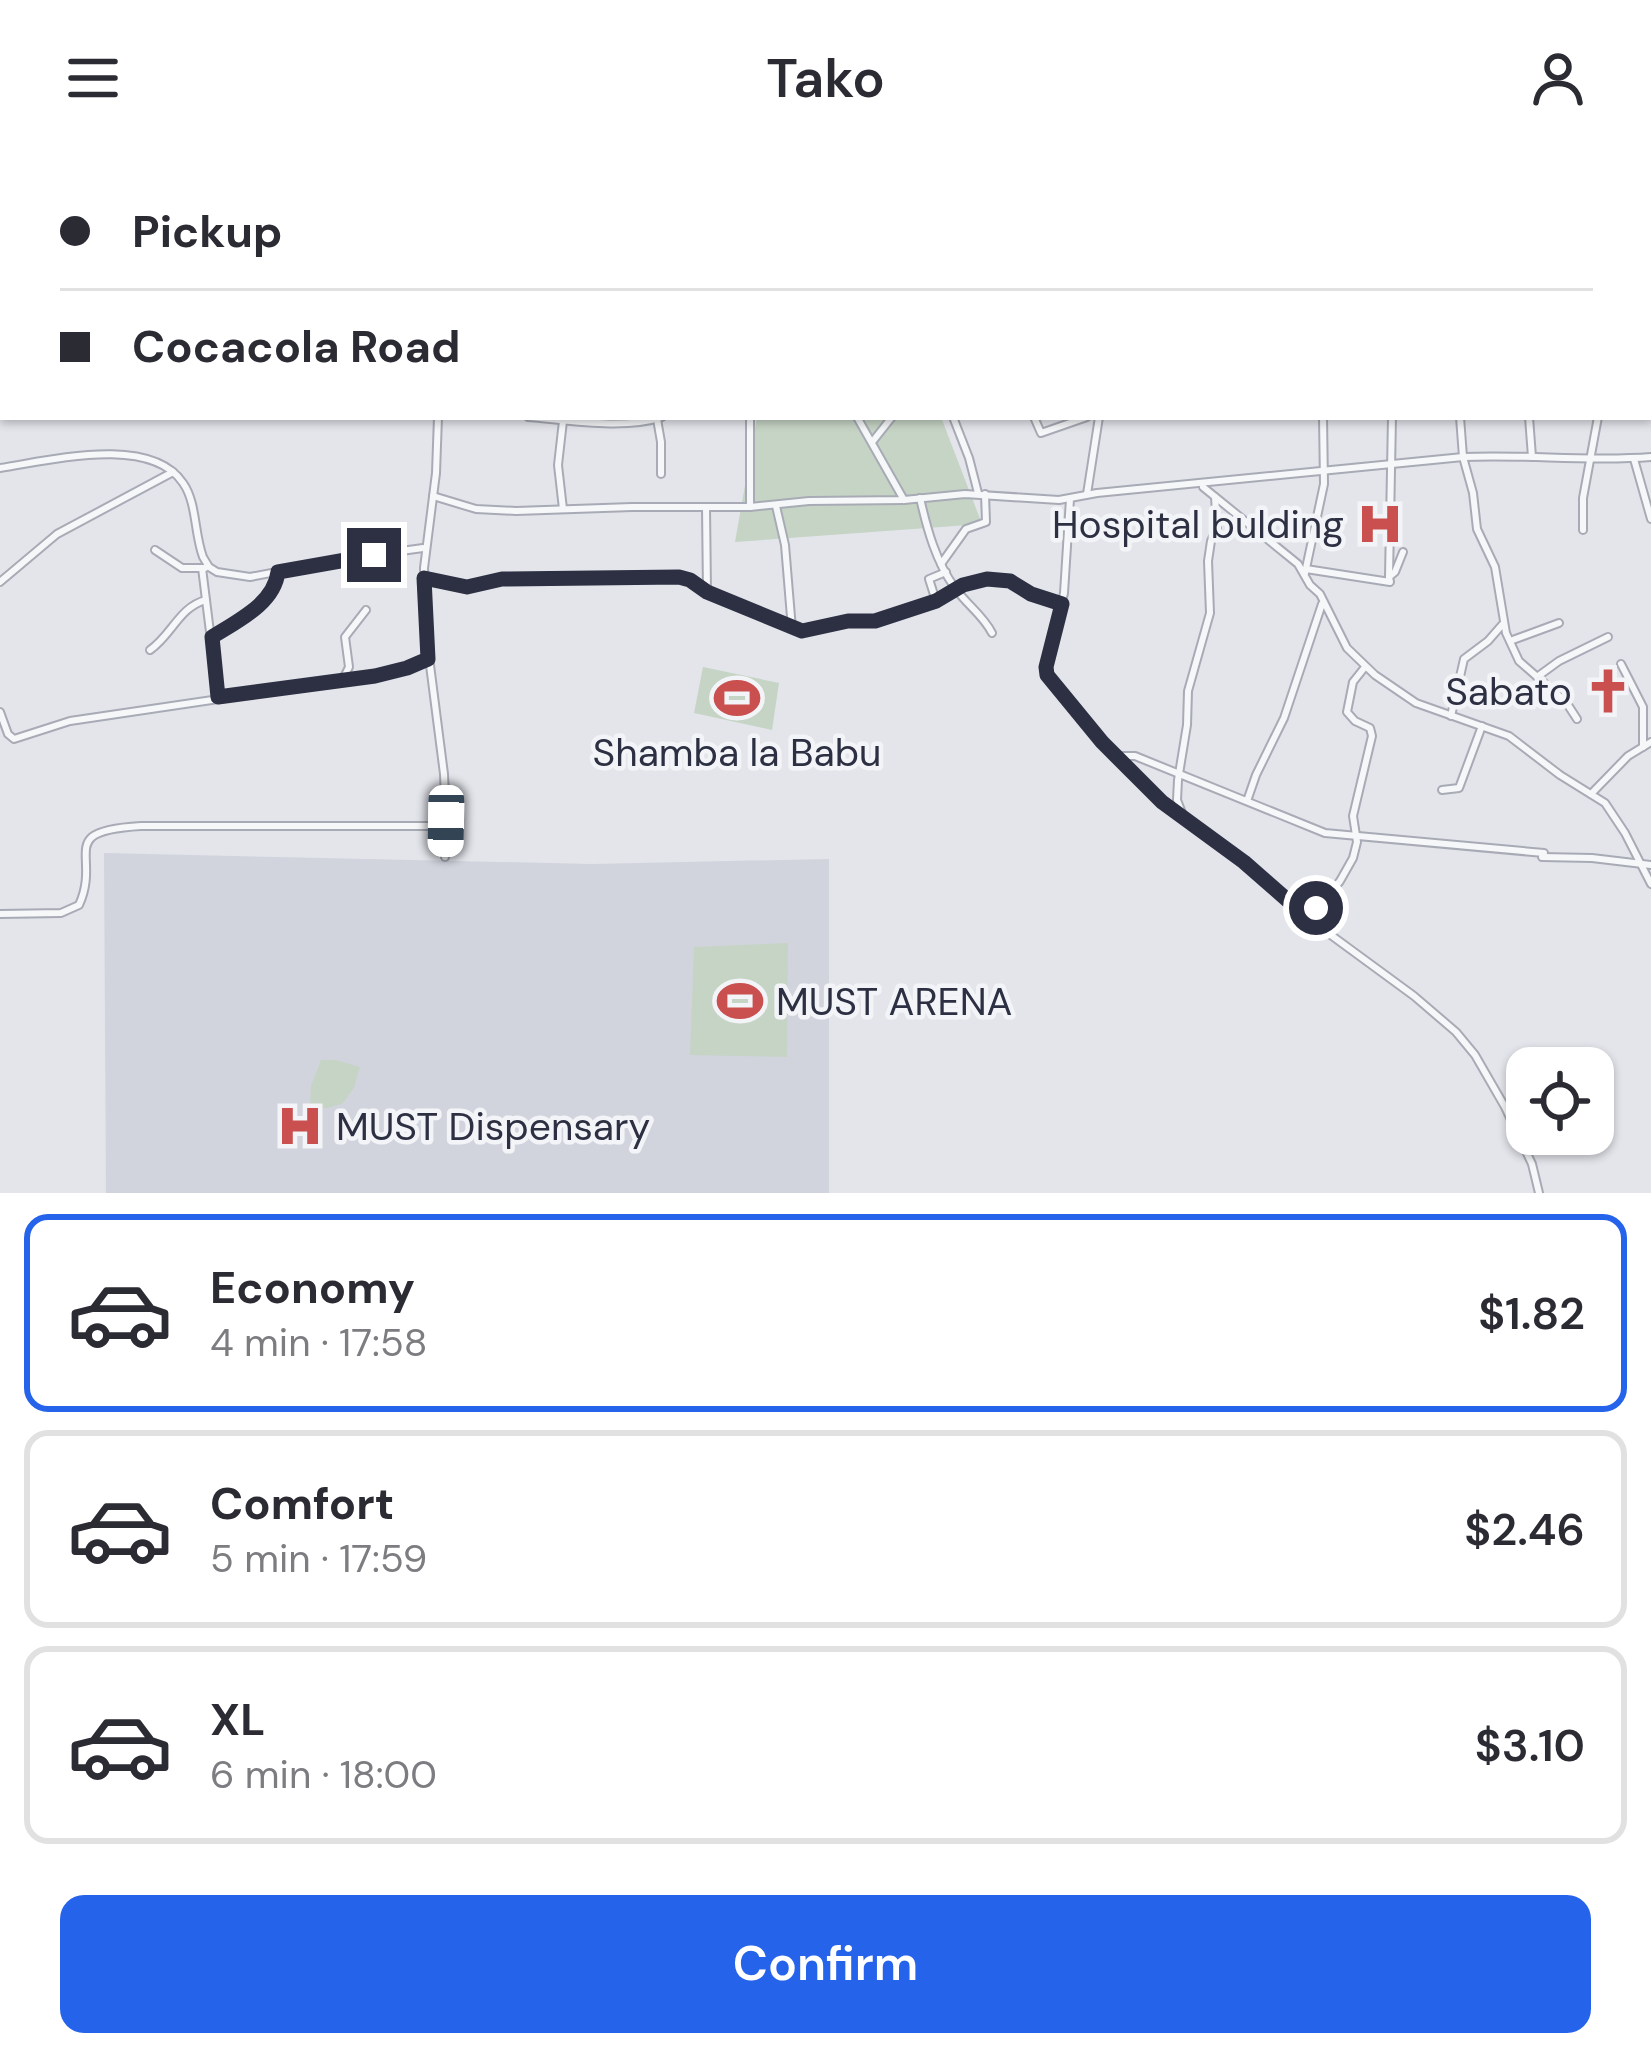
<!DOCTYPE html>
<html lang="en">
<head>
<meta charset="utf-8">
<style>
	:root { --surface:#fff; --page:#f2f2f3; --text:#2b2b33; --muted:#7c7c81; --line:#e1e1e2; --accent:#2563eb }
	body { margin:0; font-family:"DM Sans",sans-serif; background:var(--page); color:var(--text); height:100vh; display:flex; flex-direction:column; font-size:45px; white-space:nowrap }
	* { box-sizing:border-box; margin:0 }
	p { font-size:39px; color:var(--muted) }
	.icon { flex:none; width:66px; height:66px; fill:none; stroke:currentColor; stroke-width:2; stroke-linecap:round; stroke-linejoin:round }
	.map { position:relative; height:1037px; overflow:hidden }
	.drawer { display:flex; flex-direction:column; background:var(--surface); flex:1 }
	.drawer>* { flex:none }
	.hud { position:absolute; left:0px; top:0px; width:1653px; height:264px; box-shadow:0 3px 9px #0004; display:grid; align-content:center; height:264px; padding:0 60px; background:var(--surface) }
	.fabs { position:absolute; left:1506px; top:891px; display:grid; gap:24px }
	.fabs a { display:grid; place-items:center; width:108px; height:108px; border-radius:24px; background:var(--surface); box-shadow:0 3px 9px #0004; font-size:60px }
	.end { position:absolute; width:54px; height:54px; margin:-27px; border:15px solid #2c3042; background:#fff; box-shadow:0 0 0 6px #fff }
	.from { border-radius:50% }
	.car { position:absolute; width:36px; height:72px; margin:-36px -18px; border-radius:15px; box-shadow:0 0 9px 3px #0007; background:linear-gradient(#fff 24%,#345 0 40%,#fff 0 76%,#345 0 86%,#fff 0) }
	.hud b { display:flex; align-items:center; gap:42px; height:114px; font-size:45px }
	.hud b+b { border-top:3px solid var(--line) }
	.hud i { width:30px; height:30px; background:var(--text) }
	ul { padding:21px 0 0; list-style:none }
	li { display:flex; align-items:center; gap:36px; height:198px; margin:0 24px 18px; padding:0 36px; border:6px solid var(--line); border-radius:24px }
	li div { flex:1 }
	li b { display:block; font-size:45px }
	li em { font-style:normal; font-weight:600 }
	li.selected { border-color:var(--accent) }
	li>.icon { width:108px; height:108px; stroke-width:1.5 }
	.button { display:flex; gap:24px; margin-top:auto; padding:24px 60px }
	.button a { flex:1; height:138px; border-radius:24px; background:var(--accent); color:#fff; font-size:48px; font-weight:600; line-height:138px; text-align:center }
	header { display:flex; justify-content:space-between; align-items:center; height:156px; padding:0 60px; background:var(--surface); font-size:54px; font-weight:600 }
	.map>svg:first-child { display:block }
</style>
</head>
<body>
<header><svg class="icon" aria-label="menu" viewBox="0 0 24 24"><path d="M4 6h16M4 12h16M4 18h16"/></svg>Tako<svg class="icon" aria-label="person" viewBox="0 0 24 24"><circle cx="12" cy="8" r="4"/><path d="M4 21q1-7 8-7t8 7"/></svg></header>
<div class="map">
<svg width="1651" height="1037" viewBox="0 0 1651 1037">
	<rect width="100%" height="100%" fill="#e3e5eb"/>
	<!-- built -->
	<polygon fill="#d1d4dd" points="104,697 592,708 829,703 829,1037 106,1037"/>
	<!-- green -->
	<g fill="#c6d4c5">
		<polygon points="757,261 941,261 982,368 735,386"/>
		<polygon points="703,511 779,527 772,574 694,557"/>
		<polygon points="788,787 787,901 690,899 694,791"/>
		<polygon points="321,904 336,904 360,911 354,932 342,948 327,952 310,951 311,930"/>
	</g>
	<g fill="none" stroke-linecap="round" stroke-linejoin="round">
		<!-- street casing -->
		<g stroke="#a8abb5" stroke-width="10">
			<g id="street">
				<polyline points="545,0 546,3"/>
				<polyline points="947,0 949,3"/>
				<polyline points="1068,0 1088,3"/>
				<polyline points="1223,0 1225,3"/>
				<polyline points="1287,0 1287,3"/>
				<polyline points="1361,0 1363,3"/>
				<polyline points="1482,0 1487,3"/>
				<polyline points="122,3 128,0"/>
				<polyline points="428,3 432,0"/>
				<polyline points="635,3 635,0"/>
				<polyline points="721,3 725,0"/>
				<polyline points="1412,3 1415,0"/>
				<polyline points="1523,3 1525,0"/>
				<polyline points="1650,4 1651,3"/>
				<polyline points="1650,109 1651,110"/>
				<polyline points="1650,178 1651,176"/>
				<polyline points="1650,235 1651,236"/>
				<path d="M 528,261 C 567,264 625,274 662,261"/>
				<polyline points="750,261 750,351"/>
				<polyline points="857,261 904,344"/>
				<polyline points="953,261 969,302 978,337"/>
				<polyline points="1034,261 1041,277 1087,261"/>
				<polyline points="1460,261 1463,301 1473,337 1477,373 1495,411 1506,477 1519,505 1566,546 1577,563"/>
				<polyline points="1529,261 1532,301"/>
				<polyline points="657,263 661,286 661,318"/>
				<polyline points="563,265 558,309 563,353"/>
				<polyline points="873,285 892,261"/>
				<polyline points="1634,303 1651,363"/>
				<path d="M 0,312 C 48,305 150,278 183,327 C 197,347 194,377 203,401 L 209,411 L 217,416 L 250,421 L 350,402 L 423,392"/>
				<polyline points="1203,331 1298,408 1310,429 1320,438 1347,492 1375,519 1416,547 1509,580 1560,619 1605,647 1625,677 1651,728"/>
				<polyline points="1087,338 1099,261"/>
				<path d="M 433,340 L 476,353 L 516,355 L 632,351 L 750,351 L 809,345 L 904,344 L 965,338 L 1059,344 L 1097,337 L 1463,301 C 1526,298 1588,306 1651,301"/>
				<path d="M 920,342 C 927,373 936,406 955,432 C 967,449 983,459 992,477"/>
				<polyline points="1070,343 1064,437 1046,511 1051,527 1102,586 1162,646 1244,706 1309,763 1414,840 1456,876 1475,899 1505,951 1532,1008 1539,1037"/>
				<polyline points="776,350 785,389 792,473"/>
				<polyline points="706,351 707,436"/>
				<polyline points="1583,374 1583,342 1598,261"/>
				<polyline points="155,394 182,412 205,412"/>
				<polyline points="941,408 966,373 986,366 985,338"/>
				<polyline points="202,412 218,540"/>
				<polyline points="1306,413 1390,426 1389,421 1395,416 1403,396"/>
				<polyline points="1305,417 1324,328 1323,261"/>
				<polyline points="1389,421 1392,261"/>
				<polyline points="424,422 467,431 502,423 679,421 690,424 707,436 802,475 849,465 875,465 936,445 963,429 987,423 1010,426 1039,441 1062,448"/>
				<polyline points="0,426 57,378 173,316"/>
				<polyline points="936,445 929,423 946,416"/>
				<polyline points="212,481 270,439 275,432 278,416"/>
				<polyline points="1510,485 1559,467"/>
				<path d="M 150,494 C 172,479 179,451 206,444"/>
				<polyline points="1621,508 1643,551 1643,591"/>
				<polyline points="344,521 349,511 345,481 366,454"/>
				<polyline points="1537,521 1559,505 1608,481"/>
				<polyline points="0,556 8,578 14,583 70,565 375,520 428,504"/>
				<polyline points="1451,560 1464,503 1488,485 1502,469"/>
				<polyline points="1118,600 1135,600 1325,677 1544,697"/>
				<polyline points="1442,634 1459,632 1482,570"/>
				<polyline points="1591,638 1628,600 1651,586"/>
				<polyline points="1247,645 1256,619 1284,562 1322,448"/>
				<polyline points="1184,662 1177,644 1178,624 1187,569 1188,535 1210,457 1208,405 1211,385 1217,372 1215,341"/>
				<polyline points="445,701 446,668"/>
				<polyline points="1542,701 1592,702 1651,709"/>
				<path d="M 0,758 L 61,757 L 79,749 C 102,699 54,675 141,670 L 434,670 L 446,665 L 444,618 L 426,478 L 424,412 L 436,317 L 438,261"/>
				<polyline points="1309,763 1340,725 1353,702 1357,686 1353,660 1372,580 1370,572 1355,565 1347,556 1353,526 1365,511"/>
			</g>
		</g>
		<!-- street -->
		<use href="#street" stroke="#f6f7f9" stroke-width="6"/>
	</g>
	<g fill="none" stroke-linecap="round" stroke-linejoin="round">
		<!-- route -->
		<path stroke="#2c3042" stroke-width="15" d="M 374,399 L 278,416 C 274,448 237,465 212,481 L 218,541 L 375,520 L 407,512 L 428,503 L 424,422 L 467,431 L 502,423 L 679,421 L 690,424 L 707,436 L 802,475 L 848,465 L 875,465 L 936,445 L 963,429 L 987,423 L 1010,425 L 1031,438 L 1062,448 L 1046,511 L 1047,519 L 1102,586 L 1162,646 L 1244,706 L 1309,763 L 1316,752"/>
	</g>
	<!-- icons -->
	<defs>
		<g id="hospital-bare" transform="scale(3.6)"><path d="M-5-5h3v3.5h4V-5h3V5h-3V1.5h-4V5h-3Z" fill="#c9504f" stroke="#f3f4f8" stroke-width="2.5" paint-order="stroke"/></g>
		<g id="church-bare" transform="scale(3.6)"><path d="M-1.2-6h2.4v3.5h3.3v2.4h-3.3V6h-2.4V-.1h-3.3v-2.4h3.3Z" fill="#c9504f" stroke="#f3f4f8" stroke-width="2.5" paint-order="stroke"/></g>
		<g id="stadium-bare" transform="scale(3.6)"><path d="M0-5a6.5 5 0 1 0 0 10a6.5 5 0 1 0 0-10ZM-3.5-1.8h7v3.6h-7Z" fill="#c9504f" stroke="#f3f4f8" stroke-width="2.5" paint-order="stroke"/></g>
	</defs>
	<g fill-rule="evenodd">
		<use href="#hospital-bare" x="1380" y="368"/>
		<use href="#church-bare" x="1608" y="535"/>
		<use href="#stadium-bare" x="737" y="542"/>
		<use href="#stadium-bare" x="740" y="845"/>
		<use href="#hospital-bare" x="300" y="970"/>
	</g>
	<g text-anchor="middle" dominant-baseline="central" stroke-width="9" stroke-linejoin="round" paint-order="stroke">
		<!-- poi labels -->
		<g font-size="39" fill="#2c3042" stroke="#f3f4f8" text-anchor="end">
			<text x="1344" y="368">Hospital bulding</text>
			<text x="1572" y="535">Sabato</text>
			<text x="737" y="596" text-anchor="middle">Shamba la Babu</text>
			<text x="776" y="845" text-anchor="start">MUST ARENA</text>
			<text x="336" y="970" text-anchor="start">MUST Dispensary</text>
		</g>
	</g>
</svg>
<div class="fabs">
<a><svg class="icon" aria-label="locate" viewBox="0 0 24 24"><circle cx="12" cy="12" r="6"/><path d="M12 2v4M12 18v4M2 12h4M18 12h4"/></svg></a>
</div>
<i class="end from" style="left:1316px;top:752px"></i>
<i class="end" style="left:374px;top:399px"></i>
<i class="car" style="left:446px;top:665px;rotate:181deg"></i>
<div class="hud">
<b><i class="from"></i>Pickup</b>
<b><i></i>Cocacola Road</b>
</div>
</div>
<section class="drawer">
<ul>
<li class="selected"><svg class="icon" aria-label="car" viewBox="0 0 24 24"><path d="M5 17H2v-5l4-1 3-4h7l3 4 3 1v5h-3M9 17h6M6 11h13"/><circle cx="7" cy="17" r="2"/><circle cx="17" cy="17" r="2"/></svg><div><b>Economy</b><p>4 min · 17:58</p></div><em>$1.82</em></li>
<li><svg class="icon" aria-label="car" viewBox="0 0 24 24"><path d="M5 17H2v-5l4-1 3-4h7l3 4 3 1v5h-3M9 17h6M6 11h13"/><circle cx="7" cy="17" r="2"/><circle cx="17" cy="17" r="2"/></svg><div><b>Comfort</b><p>5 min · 17:59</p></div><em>$2.46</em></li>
<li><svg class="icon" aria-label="car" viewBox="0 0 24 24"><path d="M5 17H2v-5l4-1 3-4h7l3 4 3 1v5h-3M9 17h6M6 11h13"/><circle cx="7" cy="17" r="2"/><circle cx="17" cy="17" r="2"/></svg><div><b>XL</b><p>6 min · 18:00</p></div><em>$3.10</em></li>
</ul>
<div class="button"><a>Confirm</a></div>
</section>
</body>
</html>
